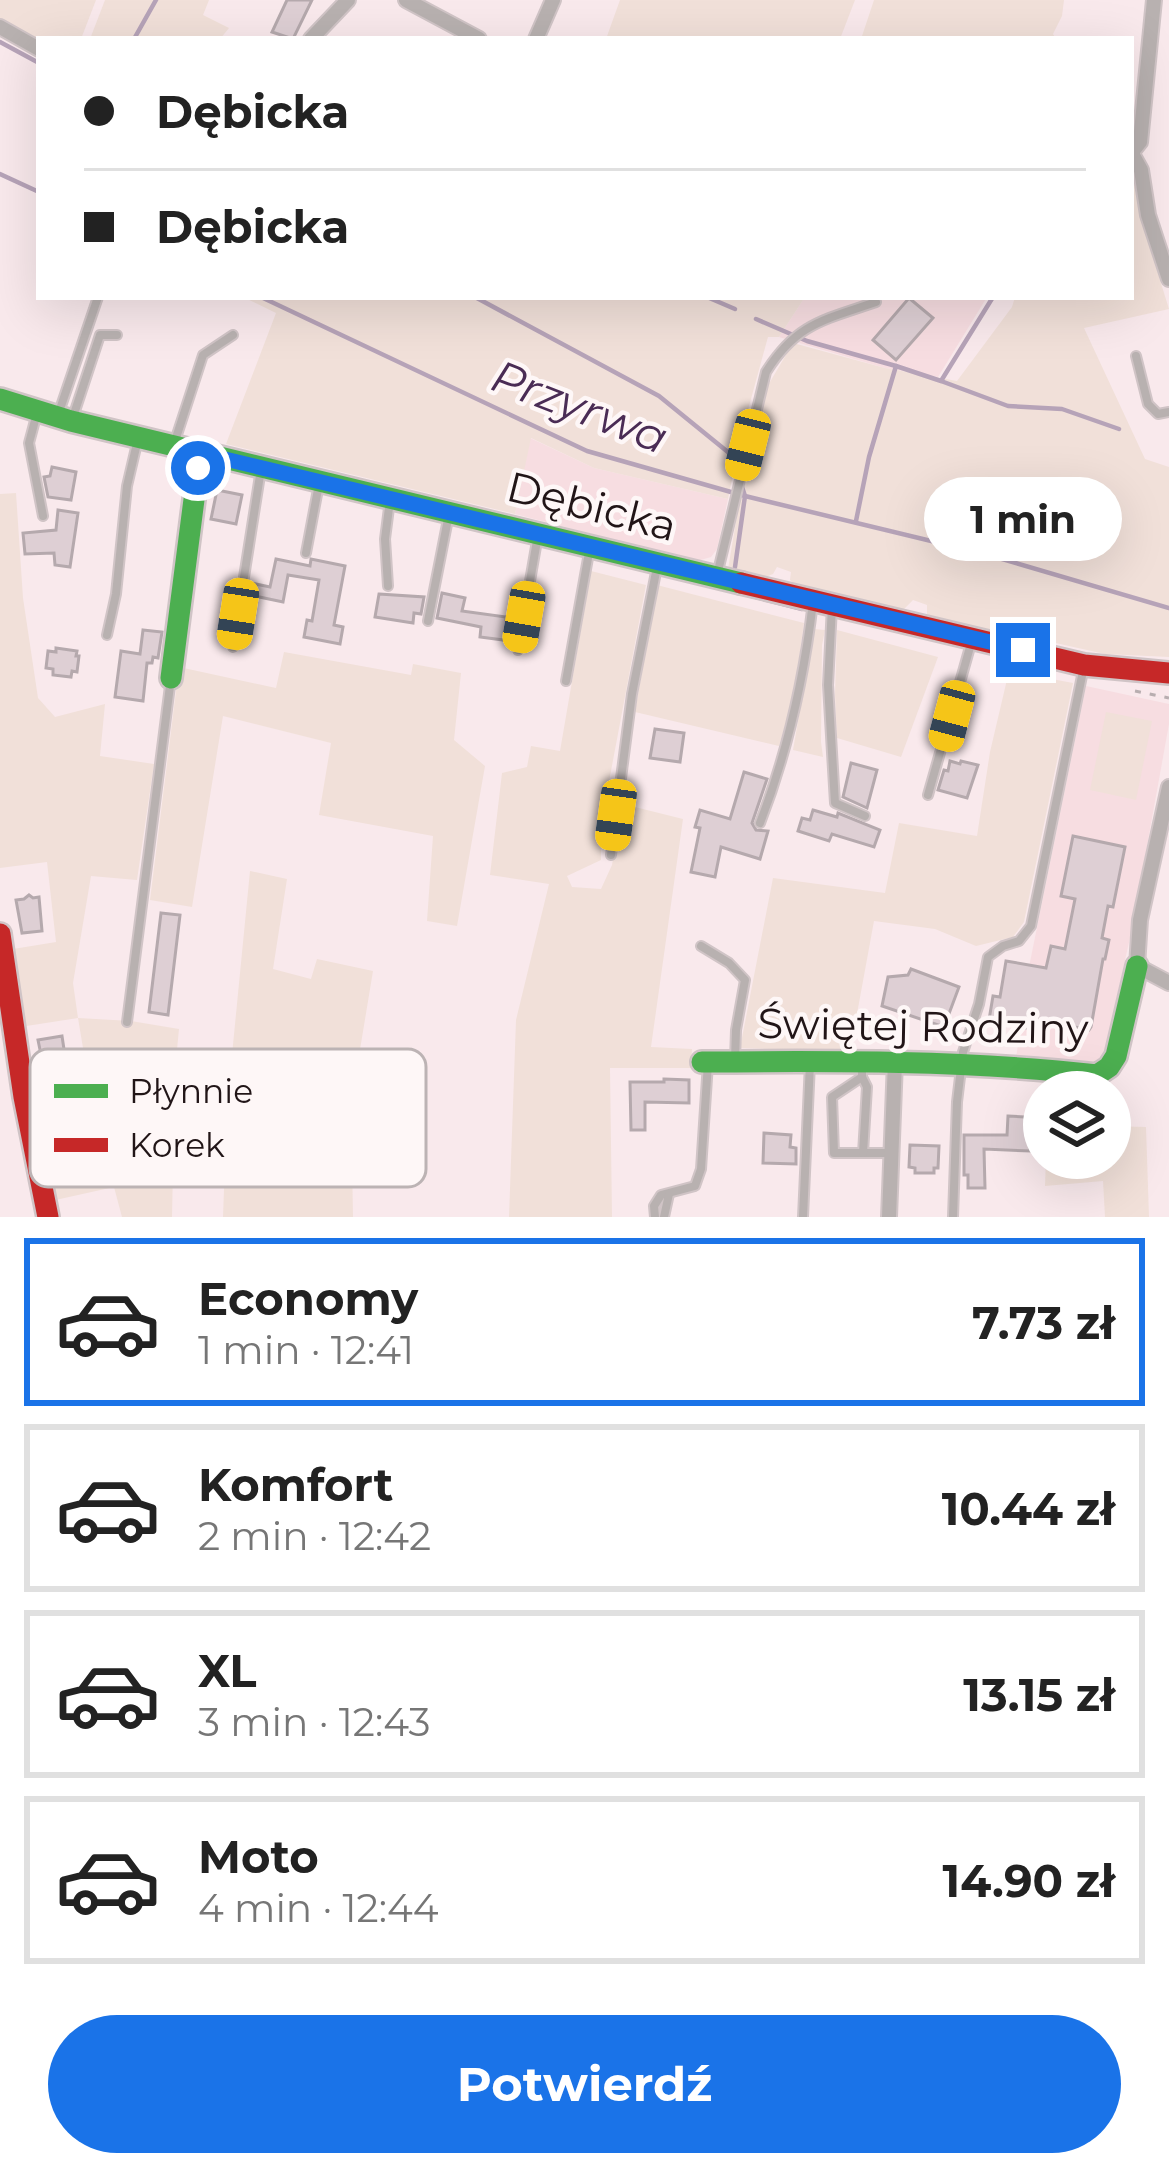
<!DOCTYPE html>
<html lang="pl">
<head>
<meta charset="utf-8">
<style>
	:root { --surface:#fff; --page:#f6f6f6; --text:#222; --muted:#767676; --line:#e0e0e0; --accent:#1a73e8 }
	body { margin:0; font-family:Montserrat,sans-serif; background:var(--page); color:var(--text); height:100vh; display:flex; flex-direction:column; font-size:45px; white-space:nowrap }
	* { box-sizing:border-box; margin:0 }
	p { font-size:39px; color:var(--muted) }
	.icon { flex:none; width:66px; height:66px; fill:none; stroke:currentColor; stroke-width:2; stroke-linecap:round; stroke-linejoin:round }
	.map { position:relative; height:1217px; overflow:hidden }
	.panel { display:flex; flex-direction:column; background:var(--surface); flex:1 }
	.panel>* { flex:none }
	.top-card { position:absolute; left:36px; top:36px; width:1098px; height:264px; border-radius:0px; box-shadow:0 12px 48px #0002; display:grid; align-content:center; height:264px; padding:0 48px; background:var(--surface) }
	.fabs { position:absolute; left:1023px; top:1071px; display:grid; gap:24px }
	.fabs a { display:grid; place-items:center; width:108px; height:108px; border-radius:50%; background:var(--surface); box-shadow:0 12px 48px #0002; font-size:60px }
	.end { position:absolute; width:54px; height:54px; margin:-27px; border:15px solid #1a73e8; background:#fff; box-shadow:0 0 0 6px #fff }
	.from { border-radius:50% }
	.bubble { position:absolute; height:84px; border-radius:42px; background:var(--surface); box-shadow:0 12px 48px #0002; font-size:39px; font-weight:700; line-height:84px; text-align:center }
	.car { position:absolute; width:36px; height:72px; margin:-36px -18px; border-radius:15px; box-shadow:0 0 9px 3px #0007; background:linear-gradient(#f5c518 24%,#345 0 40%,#f5c518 0 76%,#345 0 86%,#f5c518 0) }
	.top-card b { display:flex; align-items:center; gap:42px; height:114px; font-size:45px }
	.top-card b+b { border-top:3px solid var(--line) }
	.top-card i { width:30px; height:30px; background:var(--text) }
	ul { padding:21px 0 0; list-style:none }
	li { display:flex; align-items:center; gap:36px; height:168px; margin:0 24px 18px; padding:0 24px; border:6px solid var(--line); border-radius:0px }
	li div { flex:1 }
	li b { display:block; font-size:45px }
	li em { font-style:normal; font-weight:700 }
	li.on { border-color:var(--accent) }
	li>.icon { width:108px; height:108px; stroke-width:1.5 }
	.cta { display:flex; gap:24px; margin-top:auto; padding:24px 48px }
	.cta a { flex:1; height:138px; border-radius:72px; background:var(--accent); color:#fff; font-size:48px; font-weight:700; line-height:138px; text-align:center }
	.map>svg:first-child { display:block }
</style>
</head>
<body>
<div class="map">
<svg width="1169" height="1217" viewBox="0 0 1169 1217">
	<rect width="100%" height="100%" fill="#f9e9ec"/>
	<!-- built -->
	<g fill="#f7dde1">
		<polygon points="805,297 987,297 938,377 885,368 779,337"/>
		<polygon points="530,438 594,468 728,499 717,549 711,557 697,561 515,514"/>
		<polygon points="1086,686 1169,704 1169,724 1132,929 1103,1059 1095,1063 1016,1058 1030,962"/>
	</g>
	<!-- green -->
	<g fill="#f1e0d9">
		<polygon points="0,0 96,0 81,39 39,39 39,44 0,22"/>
		<polygon points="105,0 209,0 203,15 229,28 220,39 90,39"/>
		<polygon points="620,0 855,0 840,39 606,39"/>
		<polygon points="874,0 1064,0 1062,16 1053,34 1056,39 861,39"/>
		<polygon points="1131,164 1142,222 1169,309 1084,328 1145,459 1169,467 1169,657 1105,654 1033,638 1004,637 932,618 927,614 927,605 913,600 901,612 799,588 790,580 791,572 777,567 773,574 761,579 728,569 740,498 747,479 764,392 793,343 885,368 957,381 1012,307 1015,297 1131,297"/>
		<polygon points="243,297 805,297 779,337 768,337 740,439 728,499 594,468 531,438 515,514 226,444 276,313"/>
		<polygon points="16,493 23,598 38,698 55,717 105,704 100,756 154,764 137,880 91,876 73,983 78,1018 131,1021 179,1029 175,1070 172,1217 122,1217 114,1187 51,1201 32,1103 90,1090 78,1018 20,1027 7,950 56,942 47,862 0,868 0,494"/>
		<polygon points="591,571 646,585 601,824 601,860 567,876 572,887 601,889 612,865 623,804 683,819 651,1047 692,1049 691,1068 610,1068 612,1217 509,1217 516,1020 549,884 490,875 502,773 527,767 531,746 560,751"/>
		<polygon points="657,585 804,623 794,694 779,746 635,712"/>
		<polygon points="814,629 825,630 822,645 821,742 823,757 793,750"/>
		<polygon points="837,630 938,657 901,757 837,738 835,694"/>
		<polygon points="284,652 411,675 413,664 461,673 454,740 485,766 457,926 427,921 433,836 319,815 331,743 223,716 192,907 150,900 179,667 276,688"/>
		<polygon points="1009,671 1073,683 1024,922 1013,937 976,946 935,929 874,921 850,1052 740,1048 773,878 885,893 899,823 977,836 990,752"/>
		<polygon points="1106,712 1152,721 1136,800 1090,790"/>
		<polygon points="250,871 287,879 273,969 311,979 317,959 373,971 351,1104 353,1217 223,1217 227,1106"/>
		<polygon points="1110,1126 1146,1127 1149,1217 1105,1217 1103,1181 1045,1186 1046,1158 1110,1158"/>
	</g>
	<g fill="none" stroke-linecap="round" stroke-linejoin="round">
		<!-- stream -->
		<g stroke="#b6a3b8" stroke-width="4.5">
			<polyline points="134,39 156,0"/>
			<polyline points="0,42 39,63"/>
			<polyline points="0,174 39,192"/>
			<polyline points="261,297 587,451 745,496 985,554 1169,608"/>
			<polyline points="475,297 659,396 734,457 738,473"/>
			<polyline points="707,297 735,309"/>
			<polyline points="756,319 807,341 896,366"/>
			<polyline points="941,381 1008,406 1062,409 1119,429"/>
			<polyline points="856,521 869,457 896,366 941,381 993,297"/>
			<polyline points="735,567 745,496 741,484"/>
			<polyline points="729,590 802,609"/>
		</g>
	</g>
	<!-- building -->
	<g fill="#decfd4" stroke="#b5a9ad" stroke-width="3">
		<polygon points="287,0 312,0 293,39 272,32"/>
		<polygon points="909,298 933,318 896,360 873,340"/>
		<polygon points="52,467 76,472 71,500 48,497 44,477 50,476"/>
		<polygon points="217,490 242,495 236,524 211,519"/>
		<polygon points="58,510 78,513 70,567 55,565 54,553 25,554 23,533 56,530"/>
		<polygon points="276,559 310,566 311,559 345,566 334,625 343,627 340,644 304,637 307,620 312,621 319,580 288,575 283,602 250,595 251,583 270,587"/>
		<polygon points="442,593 465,598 462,611 506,617 506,620 514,621 511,641 480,637 481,627 437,618"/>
		<polygon points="379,594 424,597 421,614 414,613 413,623 375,617"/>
		<polygon points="143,630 162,632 158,658 153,657 152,663 147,663 143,701 115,697 121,651 140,654"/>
		<polygon points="56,648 77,651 76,656 79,656 77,672 72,671 71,677 53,675 53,669 46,668 48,651 56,652"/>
		<polygon points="655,729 684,733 680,762 650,758"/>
		<polygon points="950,761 960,764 961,761 978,765 967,798 938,790 944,770 948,771"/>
		<polygon points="851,763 877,770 867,808 843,797"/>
		<polygon points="744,772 767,779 752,823 756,830 768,831 760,859 721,847 715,877 691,872 700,828 695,827 700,810 730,819"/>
		<polygon points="813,810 837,817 838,813 880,830 874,847 832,834 829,841 798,831 802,818 810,820"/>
		<polygon points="1073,836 1125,847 1113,907 1108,906 1102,938 1109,940 1105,959 1103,959 1091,1027 1089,1030 1047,1021 1045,1032 989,1020 993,996 1000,997 1006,961 1046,968 1051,946 1065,949 1075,899 1061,896"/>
		<polygon points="29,895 33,898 39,897 42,931 22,933 16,900 24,899"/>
		<polygon points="161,913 180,915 168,1015 149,1012"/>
		<polygon points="911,969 959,987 944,1027 882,1006 888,977 908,975"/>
		<polygon points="62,1036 68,1076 46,1079 38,1040"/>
		<polygon points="664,1079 689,1080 689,1103 645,1102 645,1130 631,1130 630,1082 664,1082"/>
		<polygon points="1008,1116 1041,1118 1040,1135 1030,1134 1030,1151 984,1149 985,1188 968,1188 968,1175 964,1175 964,1135 1007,1135"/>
		<polygon points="764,1133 791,1135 790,1147 796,1148 796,1164 763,1163"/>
		<polygon points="910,1145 939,1146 938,1168 934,1168 934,1173 915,1173 915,1168 909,1167"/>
	</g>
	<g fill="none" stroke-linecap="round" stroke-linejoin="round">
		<!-- lane casing -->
		<g stroke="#d0c4c6" stroke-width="12">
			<g id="lane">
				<polyline points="1136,356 1148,404 1158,414 1169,412"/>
				<polyline points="37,413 29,443 43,516"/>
				<polyline points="58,415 98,297"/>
				<polyline points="72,420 100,335 117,335"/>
				<polyline points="174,444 203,355 233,335"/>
				<polyline points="306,553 319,484"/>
				<path d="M 718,571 L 766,372 C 797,323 824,320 876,302"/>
				<polyline points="388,586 385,539 390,500"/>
				<polyline points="832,606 828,685 835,803 865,816"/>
				<polyline points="428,621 449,514"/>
				<polyline points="107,635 116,594 127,486 138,439"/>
				<polyline points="233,647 261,469"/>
				<polyline points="518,650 538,535"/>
				<polyline points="566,681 590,547"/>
				<polyline points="928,795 972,640"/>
				<path d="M 760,823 C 788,751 804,678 813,602"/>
				<polyline points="611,855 632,694 657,567"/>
				<polyline points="701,946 729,963 745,980 736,1030 735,1060"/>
				<polyline points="127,1022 171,678"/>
				<polyline points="862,1065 862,1077 832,1097 834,1153 889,1153"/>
				<polyline points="862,1077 867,1087 863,1153"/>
				<polyline points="655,1217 654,1206 661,1195 695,1186 701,1169 708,1063"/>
				<polyline points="664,1217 669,1194"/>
				<polyline points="803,1217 810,1063"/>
				<polyline points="953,1217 957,1102 963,1052 979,1004 988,957 1003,946 1019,941 1031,926 1084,666"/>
			</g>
		</g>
		<!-- street casing -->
		<g stroke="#d0c4c6" stroke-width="18">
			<g id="street">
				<polyline points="406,0 479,39"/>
				<polyline points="0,27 39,49"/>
				<polyline points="311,39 348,0"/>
				<polyline points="536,39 553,0"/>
				<polyline points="1131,152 1141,170 1148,215 1169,279"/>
				<polyline points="1132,152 1140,142 1154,0"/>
				<polyline points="1169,787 1140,920 1137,966 1169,983"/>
				<polyline points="889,1217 895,1061"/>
			</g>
		</g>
		<!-- fast casing -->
		<g stroke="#d0c4c6" stroke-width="26">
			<g id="fast">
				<polyline points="0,399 71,421 741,583"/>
				<polyline points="171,678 200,453"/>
				<path d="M 702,1062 C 834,1061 966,1060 1097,1075 L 1109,1067 L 1116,1056 L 1137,966"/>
			</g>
		</g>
		<!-- jam casing -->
		<g stroke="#d0c4c6" stroke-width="26">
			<g id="jam">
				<polyline points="741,583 1084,665 1169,673"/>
				<polyline points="0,934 24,1097 48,1217"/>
			</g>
		</g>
		<!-- path -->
		<polyline stroke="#b8aeb0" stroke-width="3" stroke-dasharray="6 9" stroke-linecap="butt" points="1135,691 1169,698"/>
		<!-- lane -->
		<use href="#lane" stroke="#b8b1b0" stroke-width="8"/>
		<!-- street -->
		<use href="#street" stroke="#b8b1b0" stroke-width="14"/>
		<!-- fast -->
		<use href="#fast" stroke="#4caf50" stroke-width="21"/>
		<!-- jam -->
		<use href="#jam" stroke="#c62828" stroke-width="21"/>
	</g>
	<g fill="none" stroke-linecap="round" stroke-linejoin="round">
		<!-- route -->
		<polyline stroke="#1a73e8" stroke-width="15" points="198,468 200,453 1023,650"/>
	</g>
	<g text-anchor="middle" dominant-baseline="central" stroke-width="9" stroke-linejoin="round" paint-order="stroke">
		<!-- street labels -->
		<g font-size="42" fill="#211517" stroke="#fef7f7">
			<text transform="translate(592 506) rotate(14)">Dębicka</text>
			<text transform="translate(923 1026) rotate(1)">Świętej Rodziny</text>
		</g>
		<!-- water labels -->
		<g font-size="45" font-style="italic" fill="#4a2c55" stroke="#fef7f7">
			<text transform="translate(580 406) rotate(21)">Przyrwa</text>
		</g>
	</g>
	<!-- legend -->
	<rect x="30" y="1049" width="396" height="138" rx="18" fill="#fef7f7" stroke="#bcb3b4" stroke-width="3"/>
	<rect x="54" y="1084" width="54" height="14" fill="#4caf50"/>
	<rect x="54" y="1138" width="54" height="14" fill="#c62828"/>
	<g font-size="33" fill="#211517">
		<text x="129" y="1103">Płynnie</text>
		<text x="129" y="1157">Korek</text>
	</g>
</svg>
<div class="fabs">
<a><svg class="icon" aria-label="layers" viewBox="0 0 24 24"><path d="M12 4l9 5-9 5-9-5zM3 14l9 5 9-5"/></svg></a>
</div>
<i class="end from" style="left:198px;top:468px"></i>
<i class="end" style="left:1023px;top:650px"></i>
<div class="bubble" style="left:924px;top:477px;width:198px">1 min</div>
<i class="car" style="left:748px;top:445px;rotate:194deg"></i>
<i class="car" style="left:238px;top:614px;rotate:189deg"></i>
<i class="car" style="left:524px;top:617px;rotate:190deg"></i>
<i class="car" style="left:952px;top:716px;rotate:195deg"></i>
<i class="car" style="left:616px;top:815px;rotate:188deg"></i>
<div class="top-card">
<b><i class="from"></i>Dębicka</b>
<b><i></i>Dębicka</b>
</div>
</div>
<section class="panel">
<ul>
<li class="on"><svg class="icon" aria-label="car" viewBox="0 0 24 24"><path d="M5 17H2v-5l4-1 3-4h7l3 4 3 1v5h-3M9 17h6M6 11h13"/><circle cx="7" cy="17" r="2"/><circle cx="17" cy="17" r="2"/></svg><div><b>Economy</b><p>1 min · 12:41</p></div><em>7.73 zł</em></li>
<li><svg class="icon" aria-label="car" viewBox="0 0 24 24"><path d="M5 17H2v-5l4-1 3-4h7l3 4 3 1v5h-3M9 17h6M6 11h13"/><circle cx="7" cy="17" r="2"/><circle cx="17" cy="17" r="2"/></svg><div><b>Komfort</b><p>2 min · 12:42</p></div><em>10.44 zł</em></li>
<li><svg class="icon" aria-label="car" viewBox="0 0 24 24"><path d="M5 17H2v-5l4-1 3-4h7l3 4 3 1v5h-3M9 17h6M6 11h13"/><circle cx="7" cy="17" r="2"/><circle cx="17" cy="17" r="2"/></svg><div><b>XL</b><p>3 min · 12:43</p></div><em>13.15 zł</em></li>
<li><svg class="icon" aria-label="car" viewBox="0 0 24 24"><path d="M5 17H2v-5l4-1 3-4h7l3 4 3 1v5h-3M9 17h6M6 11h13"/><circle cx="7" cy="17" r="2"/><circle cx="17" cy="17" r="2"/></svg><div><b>Moto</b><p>4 min · 12:44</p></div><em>14.90 zł</em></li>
</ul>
<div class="cta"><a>Potwierdź</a></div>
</section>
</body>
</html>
